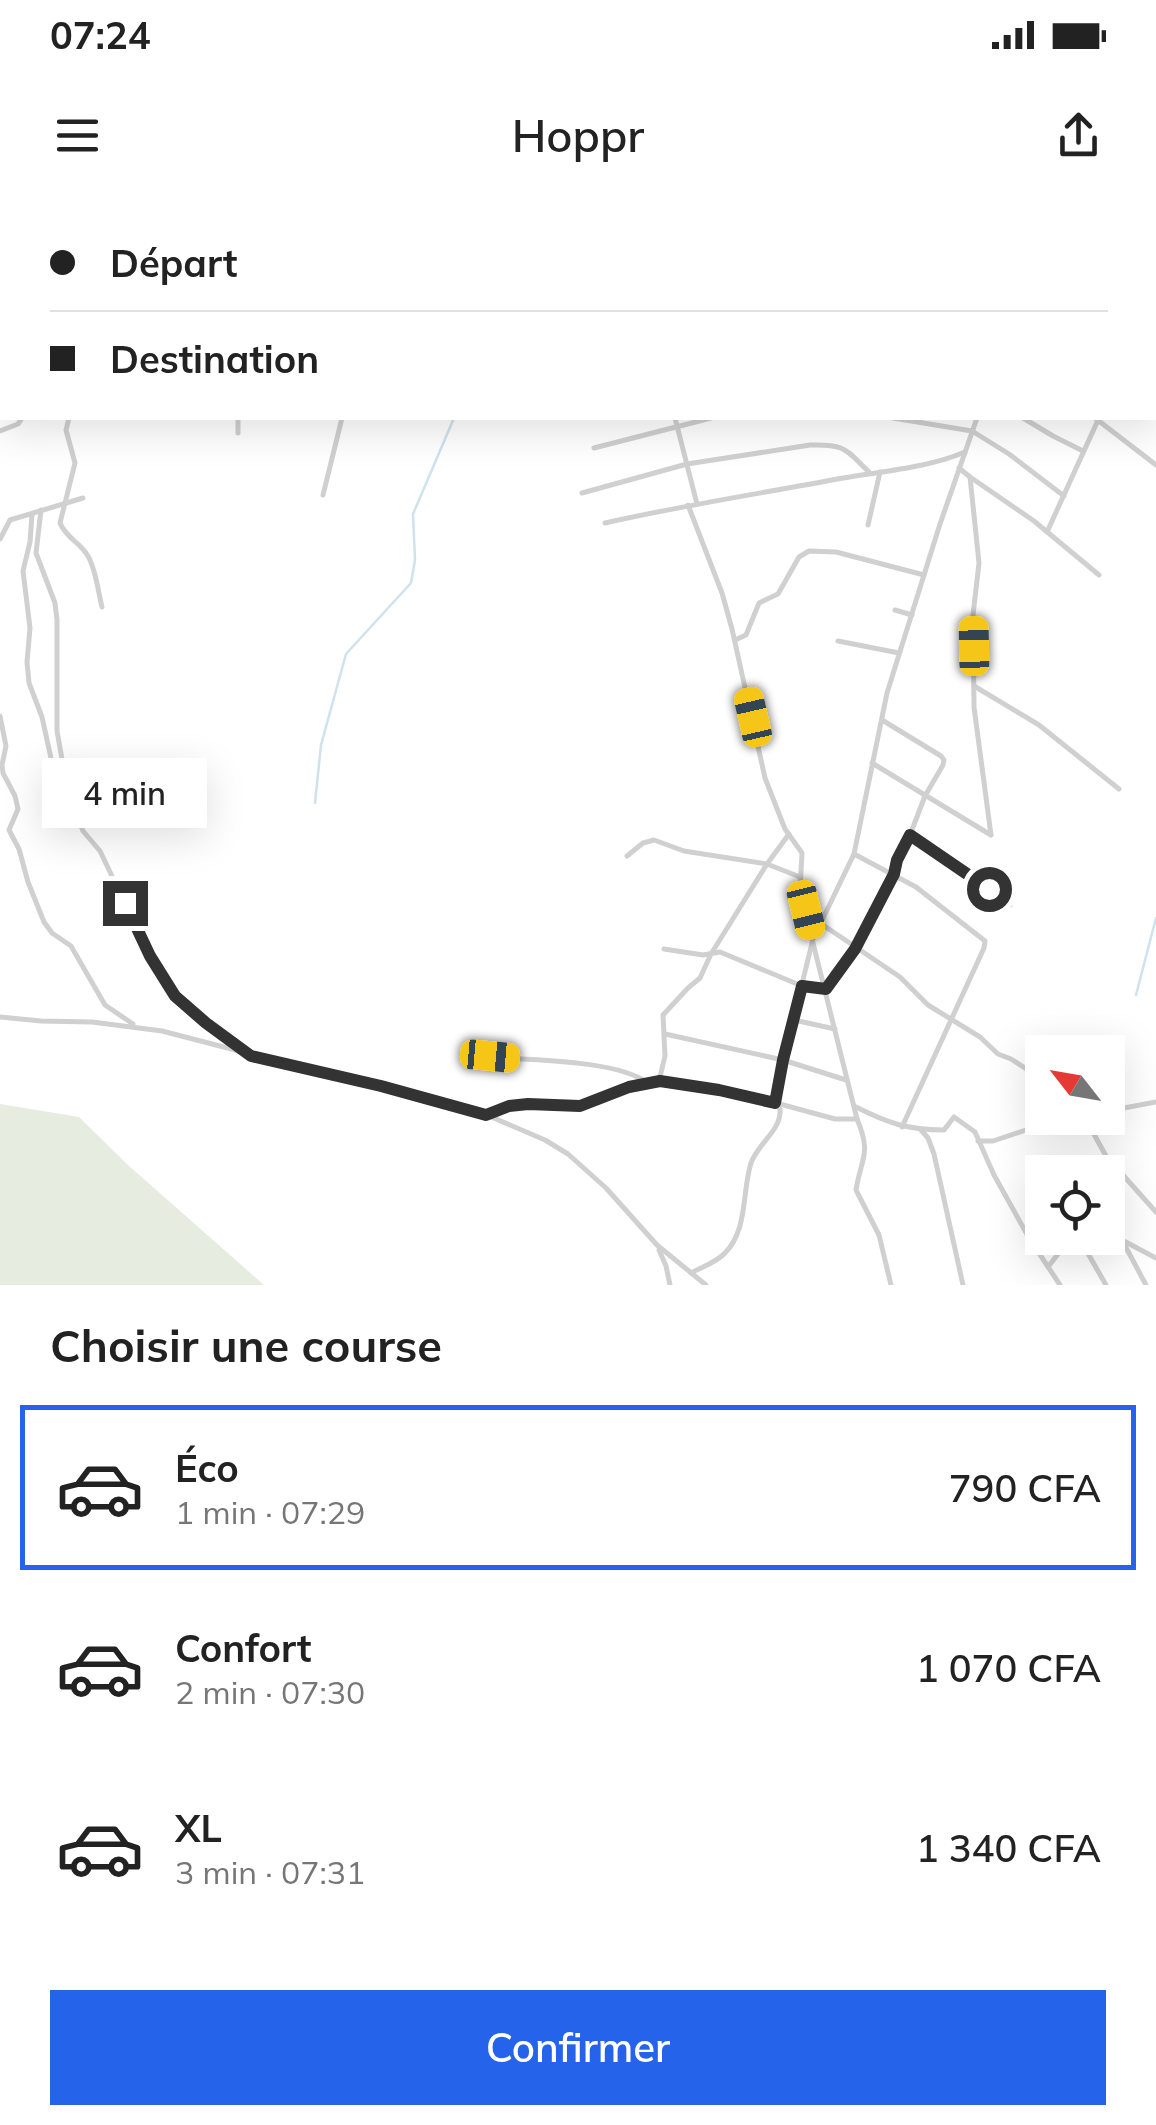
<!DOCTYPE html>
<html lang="fr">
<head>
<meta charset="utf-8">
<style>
	:root { --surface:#fff; --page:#f2f2f2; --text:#222; --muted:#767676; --line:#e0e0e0; --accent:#2563eb }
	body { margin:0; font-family:Mulish,sans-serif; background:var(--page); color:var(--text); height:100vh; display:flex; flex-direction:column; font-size:38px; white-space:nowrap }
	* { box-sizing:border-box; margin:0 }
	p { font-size:32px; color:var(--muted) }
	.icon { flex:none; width:55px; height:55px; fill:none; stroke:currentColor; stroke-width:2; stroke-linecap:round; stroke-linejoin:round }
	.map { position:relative; height:1085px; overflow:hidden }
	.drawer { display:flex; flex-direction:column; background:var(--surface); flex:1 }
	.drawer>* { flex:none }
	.top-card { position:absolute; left:0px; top:0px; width:1158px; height:220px; box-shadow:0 10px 40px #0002; display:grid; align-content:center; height:220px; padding:0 50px; background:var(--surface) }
	.needle { width:65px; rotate:301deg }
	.buttons { position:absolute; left:1025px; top:835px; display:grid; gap:20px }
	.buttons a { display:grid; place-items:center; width:100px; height:100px; border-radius:0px; background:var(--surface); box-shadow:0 10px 40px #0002; font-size:50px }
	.end { position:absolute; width:45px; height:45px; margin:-22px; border:12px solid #333; background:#fff; box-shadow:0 0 0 5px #fff }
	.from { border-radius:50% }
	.bubble { position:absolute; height:70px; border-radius:0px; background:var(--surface); box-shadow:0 10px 40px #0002; font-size:32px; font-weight:600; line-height:70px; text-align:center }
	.car { position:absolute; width:30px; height:60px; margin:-30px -15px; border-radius:12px; box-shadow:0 0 8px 2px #0007; background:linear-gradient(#f5c518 24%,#345 0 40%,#f5c518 0 76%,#345 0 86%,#f5c518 0) }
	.top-card b { display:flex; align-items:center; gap:35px; height:95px; font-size:38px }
	.top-card b+b { border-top:2px solid var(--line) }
	.top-card i { width:25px; height:25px; background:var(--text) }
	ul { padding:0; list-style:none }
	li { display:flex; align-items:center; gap:30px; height:165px; margin:0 20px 15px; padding:0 30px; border:5px solid transparent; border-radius:0px }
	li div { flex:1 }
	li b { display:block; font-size:38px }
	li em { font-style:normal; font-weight:600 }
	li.active { border-color:var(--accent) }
	li>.icon { width:90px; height:90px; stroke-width:1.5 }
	h2 { padding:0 50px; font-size:45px; line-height:120px }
	.primary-button { display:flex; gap:20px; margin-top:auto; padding:20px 50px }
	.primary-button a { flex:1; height:115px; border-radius:0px; background:var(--accent); color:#fff; font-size:40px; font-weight:600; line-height:115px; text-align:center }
	.status { display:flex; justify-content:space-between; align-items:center; height:70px; padding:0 50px; background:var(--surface); direction:ltr }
	.status svg { height:28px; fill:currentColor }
	header { display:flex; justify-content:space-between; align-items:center; height:130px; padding:0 50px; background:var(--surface); font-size:45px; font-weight:600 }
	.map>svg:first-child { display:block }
</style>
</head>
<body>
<div class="status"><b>07:24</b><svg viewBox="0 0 49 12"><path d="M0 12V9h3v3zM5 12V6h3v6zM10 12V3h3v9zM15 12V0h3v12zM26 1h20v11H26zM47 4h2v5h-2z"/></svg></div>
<header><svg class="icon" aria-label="menu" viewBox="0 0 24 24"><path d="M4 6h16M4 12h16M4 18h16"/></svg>Hoppr<svg class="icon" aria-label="share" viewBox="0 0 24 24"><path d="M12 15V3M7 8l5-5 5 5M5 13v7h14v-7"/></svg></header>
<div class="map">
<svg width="1156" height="1085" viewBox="0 0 1156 1085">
	<rect width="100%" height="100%" fill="#fff"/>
	<!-- green -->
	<polygon fill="#e6ecdf" points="0,904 79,917 128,965 264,1085 0,1085"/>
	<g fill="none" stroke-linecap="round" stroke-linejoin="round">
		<!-- stream -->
		<g stroke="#cfe2ee" stroke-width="2.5">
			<polyline points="716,0 720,2"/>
			<polyline points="499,2 499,0"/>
			<polyline points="315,603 321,545 346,454 411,383 415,360 413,314 454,218"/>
			<polyline points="1136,795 1156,718"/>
		</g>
		<!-- street -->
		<g stroke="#d0d0d0" stroke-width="5">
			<polyline points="53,0 56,2"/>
			<polyline points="323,0 324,2"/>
			<polyline points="574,0 578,2"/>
			<polyline points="897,0 903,2"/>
			<polyline points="1017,0 1020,2"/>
			<polyline points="1082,0 1085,2"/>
			<polyline points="1151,0 1154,2"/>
			<polyline points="126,2 137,0"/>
			<polyline points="233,2 233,0"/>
			<polyline points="281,2 290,0"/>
			<polyline points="392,2 393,0"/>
			<polyline points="565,2 568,0"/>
			<polyline points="874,2 875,0"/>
			<polyline points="1073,2 1074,0"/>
			<polyline points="1155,56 1156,57"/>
			<polyline points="1155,93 1156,91"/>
			<polyline points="0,94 2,93"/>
			<polyline points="0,182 2,180"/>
			<polyline points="1155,216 1156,216"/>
			<path d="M 69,218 L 66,230 L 75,263 L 60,323 C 66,338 80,342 88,356 C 96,370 98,391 102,407"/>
			<polyline points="238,218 238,233"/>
			<polyline points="675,218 697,304"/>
			<polyline points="893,218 972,231 1009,254 1064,296"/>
			<polyline points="1023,218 1053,236 1083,251"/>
			<polyline points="1095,218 1156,265"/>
			<polyline points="0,231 18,224 22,218"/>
			<polyline points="594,248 711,218"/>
			<polyline points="959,268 970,277 979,363 973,415 974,507 991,635"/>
			<polyline points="970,277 1034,321 1099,375"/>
			<path d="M 582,293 L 687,264 L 810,245 C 846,244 845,249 869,272"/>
			<polyline points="323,295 342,218"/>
			<path d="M 688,305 L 722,393 L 732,429 L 765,578 L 785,629 L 802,653 L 800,691 L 857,919 C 872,954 861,958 856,990 L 879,1035 L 891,1085"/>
			<polyline points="41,310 36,353 55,403 57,420 57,531 65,576 83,631 100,651 150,756 175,796 205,823 249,854"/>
			<polyline points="32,314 30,342 23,371 30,428 27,462 29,483 42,517 58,590 72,617 80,626"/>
			<path d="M 605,323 C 684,305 764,293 843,278 C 884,271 927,268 965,252"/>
			<polyline points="868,325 880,272"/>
			<polyline points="1047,332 1099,218"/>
			<polyline points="0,339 10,320 83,298"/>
			<polyline points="895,410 912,415"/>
			<polyline points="735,440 746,435 759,403 778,394 799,357 809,351 836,352 924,375"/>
			<polyline points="838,441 899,453"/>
			<polyline points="974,486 1039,525 1119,589"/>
			<polyline points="0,516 6,546 2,565 3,573 15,596 18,609 9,630 19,649 28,682 44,722 52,733 71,746 105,805 133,824"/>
			<polyline points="872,563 991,635"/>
			<polyline points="910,635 1010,705"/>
			<polyline points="854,654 916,687 985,741 984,748 902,927"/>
			<polyline points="627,656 643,643 654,640 684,651 767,664 800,677"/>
			<polyline points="820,723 900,777 928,805 980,837 998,854 1011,859 1042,879"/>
			<polyline points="664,749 703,755 720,752 802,786 826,789 855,749 894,674 897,660 910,635 925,596 943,565 944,560 941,556 882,520"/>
			<polyline points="0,817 41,821 92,822 162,831 486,915 522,904 580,907 629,887 659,881 754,897 835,919 857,919"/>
			<polyline points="794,820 835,829"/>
			<polyline points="665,834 783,860 846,880"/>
			<path d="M 490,857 C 531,860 617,860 648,883"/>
			<polyline points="659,881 665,856 663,815 688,788 700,778 711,754 767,664 789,634"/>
			<path d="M 856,907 C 888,923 907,930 944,930 L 954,917 L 975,932 L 994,975 L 1029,1038 L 1060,1085"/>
			<polyline points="1108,911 1156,902"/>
			<polyline points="489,916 545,940 568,954 606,988 657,1045 706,1085"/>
			<polyline points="1085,918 1106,956 1156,1012"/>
			<polyline points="921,930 928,938 934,954 963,1085"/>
			<polyline points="978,941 993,941 1032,928 1064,931 1091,918"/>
			<polyline points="1079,972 1106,956"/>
			<polyline points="1108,1022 1122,1040 1146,1085"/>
			<polyline points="1079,1038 1106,1085"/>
			<polyline points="1036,1048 1061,1050 1122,1040 1156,1058"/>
			<polyline points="659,1050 666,1066 670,1085"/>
			<polyline points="1048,1067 1061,1050"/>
			<path d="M 691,1073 C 702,1067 717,1062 725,1053 C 748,1030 742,991 751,963 C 758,943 782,930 780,909 L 775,903 L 777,886 L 813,739 L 854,654 L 887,493 L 940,324 L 977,218"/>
		</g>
	</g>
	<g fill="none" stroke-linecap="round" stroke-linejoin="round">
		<!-- route -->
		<polyline stroke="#333" stroke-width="12" points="125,703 150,756 175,796 206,823 251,856 381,886 486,915 509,906 528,904 580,906 629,887 660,881 719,890 775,903 783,860 802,786 826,789 855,749 894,674 897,660 910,635 989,689"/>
	</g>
</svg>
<div class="buttons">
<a><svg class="needle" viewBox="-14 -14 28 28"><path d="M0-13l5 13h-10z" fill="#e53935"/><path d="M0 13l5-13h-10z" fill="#767676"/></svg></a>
<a><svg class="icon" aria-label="locate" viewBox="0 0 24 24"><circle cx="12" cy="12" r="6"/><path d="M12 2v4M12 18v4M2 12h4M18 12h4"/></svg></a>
</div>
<i class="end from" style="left:989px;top:689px"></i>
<i class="end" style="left:125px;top:703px"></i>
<div class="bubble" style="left:42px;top:558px;width:165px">4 min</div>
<i class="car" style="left:974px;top:446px;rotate:359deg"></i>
<i class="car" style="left:753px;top:517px;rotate:347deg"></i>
<i class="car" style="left:806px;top:710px;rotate:166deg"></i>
<i class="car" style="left:490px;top:856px;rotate:95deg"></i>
<div class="top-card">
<b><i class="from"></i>Départ</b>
<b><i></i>Destination</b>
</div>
</div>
<section class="drawer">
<h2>Choisir une course</h2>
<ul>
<li class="active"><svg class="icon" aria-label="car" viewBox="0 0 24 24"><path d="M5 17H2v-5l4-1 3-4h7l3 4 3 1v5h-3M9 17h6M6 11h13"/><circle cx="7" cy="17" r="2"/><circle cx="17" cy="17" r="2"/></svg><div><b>Éco</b><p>1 min · 07:29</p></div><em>790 CFA</em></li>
<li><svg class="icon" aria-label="car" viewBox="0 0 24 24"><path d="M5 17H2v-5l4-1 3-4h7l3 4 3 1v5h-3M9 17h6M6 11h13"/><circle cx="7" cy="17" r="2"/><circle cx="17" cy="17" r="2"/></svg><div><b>Confort</b><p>2 min · 07:30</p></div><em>1 070 CFA</em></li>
<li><svg class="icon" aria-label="car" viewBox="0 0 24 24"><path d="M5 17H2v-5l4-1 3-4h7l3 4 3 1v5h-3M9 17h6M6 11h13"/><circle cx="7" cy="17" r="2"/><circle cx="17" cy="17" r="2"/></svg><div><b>XL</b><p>3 min · 07:31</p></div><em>1 340 CFA</em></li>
</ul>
<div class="primary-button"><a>Confirmer</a></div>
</section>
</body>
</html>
